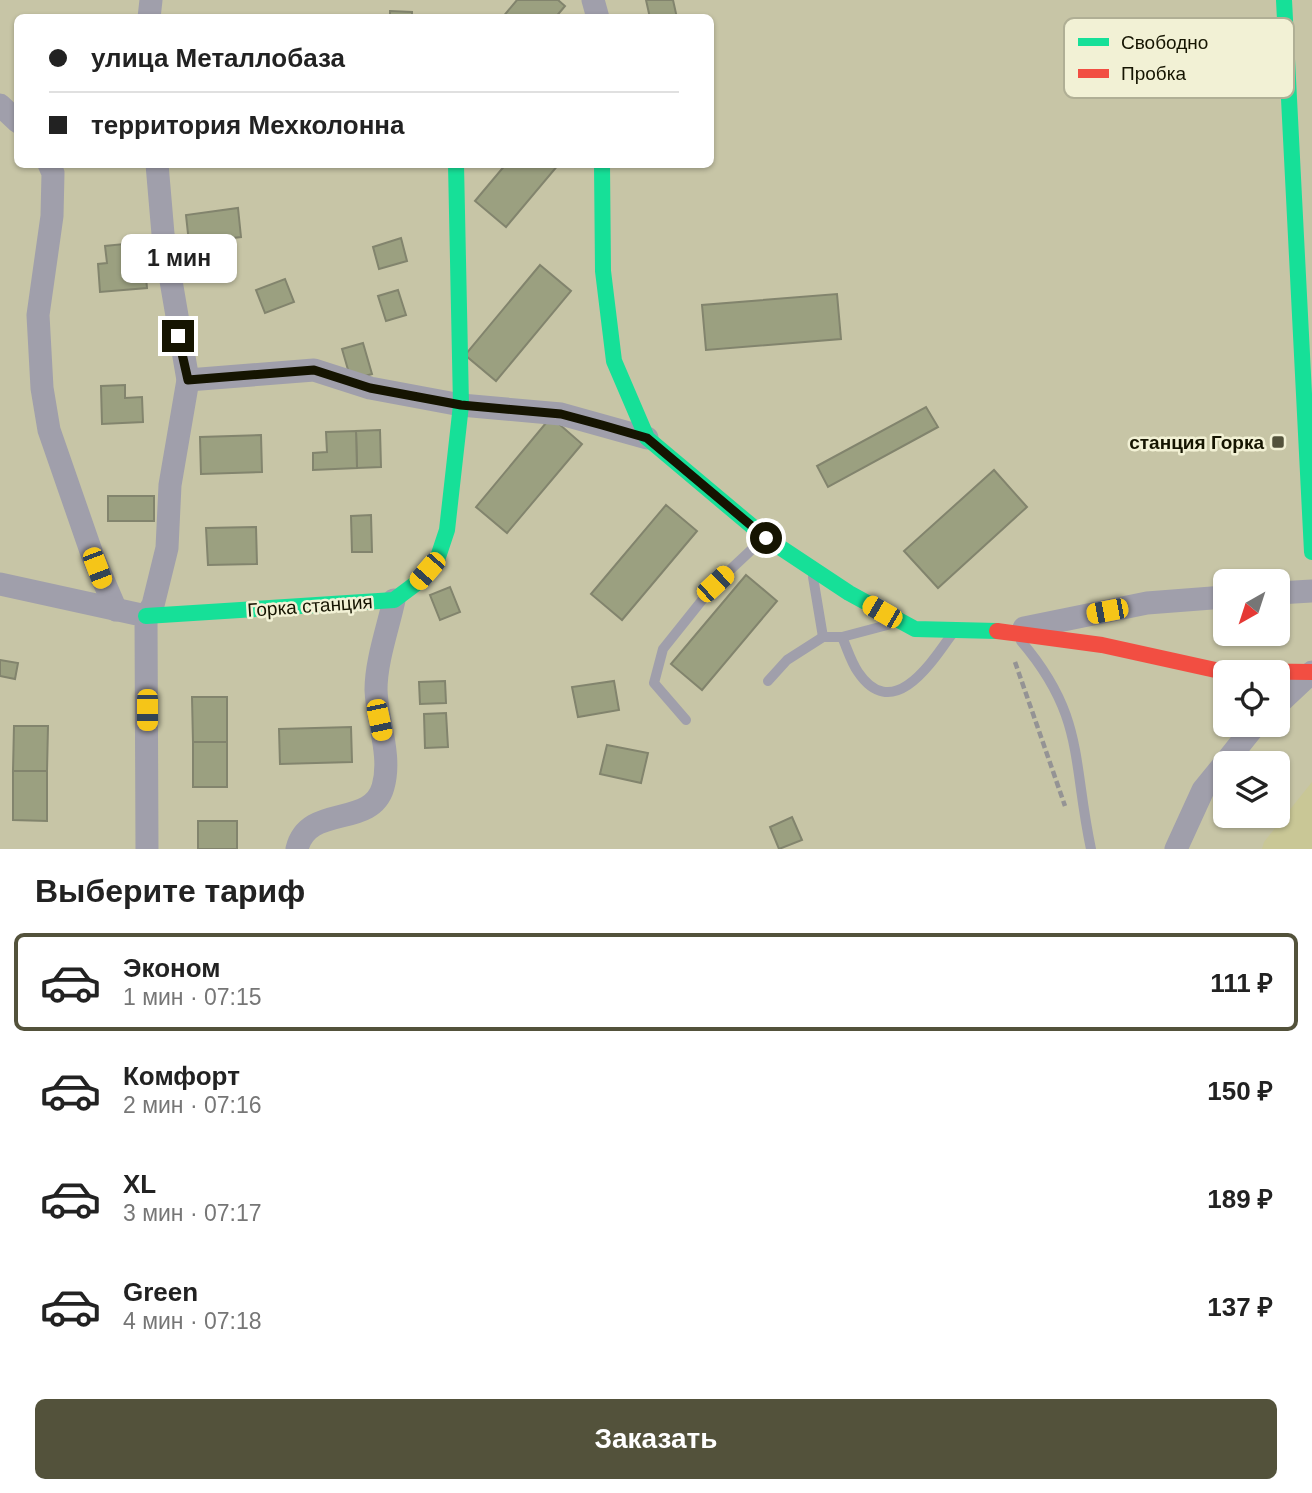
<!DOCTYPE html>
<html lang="ru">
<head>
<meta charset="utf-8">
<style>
	:root { --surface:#fff; --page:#f2f2f2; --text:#222; --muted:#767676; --line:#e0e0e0; --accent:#53523b }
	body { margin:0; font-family:Arial,sans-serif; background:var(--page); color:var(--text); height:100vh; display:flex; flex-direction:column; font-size:26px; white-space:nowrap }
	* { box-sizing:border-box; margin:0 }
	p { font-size:23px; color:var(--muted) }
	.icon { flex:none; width:38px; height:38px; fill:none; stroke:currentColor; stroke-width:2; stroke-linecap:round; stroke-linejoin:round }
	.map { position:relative; height:849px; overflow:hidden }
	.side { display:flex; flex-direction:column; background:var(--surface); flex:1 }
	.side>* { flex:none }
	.guide { position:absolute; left:14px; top:14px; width:700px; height:154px; border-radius:10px; box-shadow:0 2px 5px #0004; display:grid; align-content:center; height:154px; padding:0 35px; background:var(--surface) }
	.needle { width:46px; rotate:219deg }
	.tools { position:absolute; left:1213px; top:569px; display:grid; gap:14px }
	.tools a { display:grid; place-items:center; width:77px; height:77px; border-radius:10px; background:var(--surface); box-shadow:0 2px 5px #0004; font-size:35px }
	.end { position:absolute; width:32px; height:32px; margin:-16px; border:9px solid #151401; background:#fff; box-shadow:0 0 0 4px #fff }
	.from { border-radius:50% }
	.bubble { position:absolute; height:49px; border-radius:10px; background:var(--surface); box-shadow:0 2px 5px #0004; font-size:23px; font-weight:700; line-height:49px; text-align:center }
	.car { position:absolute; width:21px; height:42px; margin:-21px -10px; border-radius:9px; box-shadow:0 0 5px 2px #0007; background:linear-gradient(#f5c518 24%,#345 0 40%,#f5c518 0 76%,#345 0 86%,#f5c518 0) }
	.guide b { display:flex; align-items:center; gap:24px; height:66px; font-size:26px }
	.guide b+b { border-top:2px solid var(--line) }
	.guide i { width:18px; height:18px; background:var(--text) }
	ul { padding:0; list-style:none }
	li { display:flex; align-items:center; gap:21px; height:98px; margin:0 14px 10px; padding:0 21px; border:4px solid transparent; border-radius:10px }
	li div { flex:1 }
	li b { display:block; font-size:26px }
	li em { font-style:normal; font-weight:700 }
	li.active { border-color:var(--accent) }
	li>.icon { width:63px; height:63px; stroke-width:1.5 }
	h2 { padding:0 35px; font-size:32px; line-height:84px }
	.primary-button { display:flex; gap:14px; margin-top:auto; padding:14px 35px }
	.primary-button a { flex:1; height:80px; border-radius:10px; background:var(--accent); color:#fff; font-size:28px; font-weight:700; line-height:80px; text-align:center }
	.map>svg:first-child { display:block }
</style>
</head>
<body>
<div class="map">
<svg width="1312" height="849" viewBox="0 0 1312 849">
	<rect width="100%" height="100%" fill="#c7c5a6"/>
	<!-- built -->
	<polygon fill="#c9c796" points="1312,782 1312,849 1262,849 1264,842"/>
	<!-- building -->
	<g fill="#9ba080" stroke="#82846d" stroke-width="2">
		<polygon points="517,0 558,0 565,6 555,18 502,18"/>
		<polygon points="646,0 673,0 677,18 650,18"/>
		<polygon points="390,11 412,12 412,18 390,18"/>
		<polygon points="506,164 559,164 506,227 475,201"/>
		<polygon points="238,208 241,237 189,243 186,215"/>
		<polygon points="401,238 407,261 379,269 373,247"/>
		<polygon points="124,244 125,258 144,256 147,288 100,292 98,264 107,263 105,246"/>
		<polygon points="540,265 571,291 496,381 465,355"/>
		<polygon points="285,279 294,302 265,313 256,290"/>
		<polygon points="398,290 406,315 386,321 378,296"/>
		<polygon points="837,294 841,339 706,350 702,305"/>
		<polygon points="363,343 372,374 351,380 342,349"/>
		<polygon points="125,385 125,398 142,397 143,422 102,424 101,386"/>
		<polygon points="926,407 938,427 828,487 817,466"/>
		<polygon points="551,417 582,444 507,533 476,507"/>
		<polygon points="380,430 381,467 357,468 356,431"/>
		<polygon points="356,431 357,468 313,470 313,453 327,452 326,432"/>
		<polygon points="261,435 262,472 201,474 200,437"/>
		<polygon points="994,470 1027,507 938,588 904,551"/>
		<rect x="108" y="496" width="46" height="25"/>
		<polygon points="666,505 697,531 622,620 591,594"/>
		<polygon points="371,515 372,552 352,552 351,516"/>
		<polygon points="256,527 257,564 208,565 206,528"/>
		<polygon points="746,575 777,601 702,690 671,664"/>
		<polygon points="450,587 460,612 440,620 430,595"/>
		<polygon points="0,660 18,663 15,679 0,676"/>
		<polygon points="445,681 446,703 420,704 419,682"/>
		<polygon points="614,681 619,710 578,717 572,687"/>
		<polygon points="192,697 227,697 227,742 193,742"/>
		<polygon points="446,713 448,747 425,748 424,714"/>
		<polygon points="14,726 48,726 47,771 13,771"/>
		<polygon points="351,727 352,762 280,764 279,729"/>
		<rect x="193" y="742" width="34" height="45"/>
		<polygon points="607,745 648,753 641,783 600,774"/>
		<polygon points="13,771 47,771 47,821 13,820"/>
		<polygon points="792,817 802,840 779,849 770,827"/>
		<rect x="198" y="821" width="39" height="28"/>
	</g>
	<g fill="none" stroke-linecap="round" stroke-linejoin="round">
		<!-- path -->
		<g stroke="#949394" stroke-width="4.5" stroke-dasharray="7 3.5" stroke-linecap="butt">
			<polyline points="1240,581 1261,579"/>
			<polyline points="1015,662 1065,806"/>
		</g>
		<!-- lane -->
		<g stroke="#a09fab" stroke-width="10">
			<polyline points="813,577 823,637"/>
			<path d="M 842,637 C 847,648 851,662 858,672 C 893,724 932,662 952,634"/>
			<path d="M 1021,641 C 1085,716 1072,760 1091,849"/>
			<polyline points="768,681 787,660 823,637 842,637 891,624"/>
			<polyline points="686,720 654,683 663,649 715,584 763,539"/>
		</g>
		<!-- street -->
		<g stroke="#a09fab" stroke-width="23">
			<polyline points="593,0 598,18"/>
			<polyline points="149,18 151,0"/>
			<polyline points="0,105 18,122"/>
			<polyline points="49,164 53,173 52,216 38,315 42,388 49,430 92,554 116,610"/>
			<polyline points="188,380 314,370 370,388 461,405 561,414 647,438"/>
			<polyline points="0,584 146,616 147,849"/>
			<polyline points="1278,593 1312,591"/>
			<polyline points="146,616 153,605 167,548 170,485 188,380 163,234 157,164"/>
			<polyline points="1024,628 1147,603 1225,597"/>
			<polyline points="1278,704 1312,672"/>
			<polyline points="1225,763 1256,724"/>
			<path d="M 297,849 C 308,803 371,829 383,787 C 392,756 377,721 376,690 C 376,661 388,628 394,600"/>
			<polyline points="1176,849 1203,790 1225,763"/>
		</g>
		<!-- fast -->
		<g stroke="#16e098" stroke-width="16">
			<polyline points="1284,0 1312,552"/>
			<polyline points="602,164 603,271 614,361 647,438 766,538 849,593 915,629 997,631"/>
			<polyline points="146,616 394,600 418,582 437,560 447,530 461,405 456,164"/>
		</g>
		<!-- jam -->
		<polyline stroke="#f24e42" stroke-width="16" points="997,631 1102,645 1220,671 1312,672"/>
	</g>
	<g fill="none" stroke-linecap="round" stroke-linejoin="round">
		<!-- route -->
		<polyline stroke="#151401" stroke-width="9" points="178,336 188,380 314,370 370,388 461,405 561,414 602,425 647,438 766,538"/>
	</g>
	<!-- markers -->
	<rect fill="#53523b" stroke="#f2f1d5" stroke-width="2.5" x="1271" y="435" width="14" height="14" rx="3.5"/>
	<g text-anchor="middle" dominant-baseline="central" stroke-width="5" stroke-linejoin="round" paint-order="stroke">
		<!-- poi labels -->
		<g font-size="19" font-weight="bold" fill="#151401" stroke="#f2f1d5" text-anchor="end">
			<text x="1264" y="442">станция Горка</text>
		</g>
		<!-- street labels -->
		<g font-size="19" fill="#151401" stroke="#f2f1d5">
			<text transform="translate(310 606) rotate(-4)">Горка станция</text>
		</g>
	</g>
	<!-- legend -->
	<rect x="1064" y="18" width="230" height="80" rx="10" fill="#f2f1d5" stroke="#b0af95" stroke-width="2"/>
	<rect x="1078" y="38" width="31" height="8" fill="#16e098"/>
	<rect x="1078" y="69" width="31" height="9" fill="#f24e42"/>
	<g font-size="19" fill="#151401">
		<text x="1121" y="49">Свободно</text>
		<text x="1121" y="80">Пробка</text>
	</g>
</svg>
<div class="tools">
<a><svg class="needle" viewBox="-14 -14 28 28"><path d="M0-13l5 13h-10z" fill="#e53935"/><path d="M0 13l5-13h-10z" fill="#767676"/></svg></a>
<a><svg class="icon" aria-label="locate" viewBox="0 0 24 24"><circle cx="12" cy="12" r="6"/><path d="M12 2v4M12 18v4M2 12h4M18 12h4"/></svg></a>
<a><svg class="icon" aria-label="layers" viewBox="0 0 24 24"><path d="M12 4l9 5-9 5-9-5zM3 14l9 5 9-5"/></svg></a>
</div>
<i class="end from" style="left:766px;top:538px"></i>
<i class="end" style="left:178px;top:336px"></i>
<div class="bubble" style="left:121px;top:234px;width:116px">1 мин</div>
<i class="car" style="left:97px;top:568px;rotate:159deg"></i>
<i class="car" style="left:427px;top:571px;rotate:221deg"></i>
<i class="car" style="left:715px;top:584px;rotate:47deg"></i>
<i class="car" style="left:1107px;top:611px;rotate:259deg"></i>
<i class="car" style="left:882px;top:612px;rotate:300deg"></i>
<i class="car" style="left:147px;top:710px;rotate:180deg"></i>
<i class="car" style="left:379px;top:720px;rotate:168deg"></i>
<div class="guide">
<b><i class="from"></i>улица Металлобаза</b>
<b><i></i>территория Мехколонна</b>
</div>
</div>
<section class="side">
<h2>Выберите тариф</h2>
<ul>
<li class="active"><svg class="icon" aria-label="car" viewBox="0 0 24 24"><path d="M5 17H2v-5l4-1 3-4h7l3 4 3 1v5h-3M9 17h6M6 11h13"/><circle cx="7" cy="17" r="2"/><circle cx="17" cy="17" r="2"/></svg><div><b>Эконом</b><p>1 мин · 07:15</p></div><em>111 ₽</em></li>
<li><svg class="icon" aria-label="car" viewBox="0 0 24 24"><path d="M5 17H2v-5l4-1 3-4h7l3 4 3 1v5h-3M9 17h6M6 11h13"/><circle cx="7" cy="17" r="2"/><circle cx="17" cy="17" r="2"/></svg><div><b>Комфорт</b><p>2 мин · 07:16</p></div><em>150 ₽</em></li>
<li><svg class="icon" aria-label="car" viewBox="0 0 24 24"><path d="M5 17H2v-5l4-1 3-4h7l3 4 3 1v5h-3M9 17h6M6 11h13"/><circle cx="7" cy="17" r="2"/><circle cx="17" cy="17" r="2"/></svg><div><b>XL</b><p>3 мин · 07:17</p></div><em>189 ₽</em></li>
<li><svg class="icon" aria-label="car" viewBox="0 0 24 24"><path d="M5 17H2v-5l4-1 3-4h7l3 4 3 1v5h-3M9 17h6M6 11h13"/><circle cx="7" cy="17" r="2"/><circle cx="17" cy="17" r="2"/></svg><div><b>Green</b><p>4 мин · 07:18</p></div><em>137 ₽</em></li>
</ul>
<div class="primary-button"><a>Заказать</a></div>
</section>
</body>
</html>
